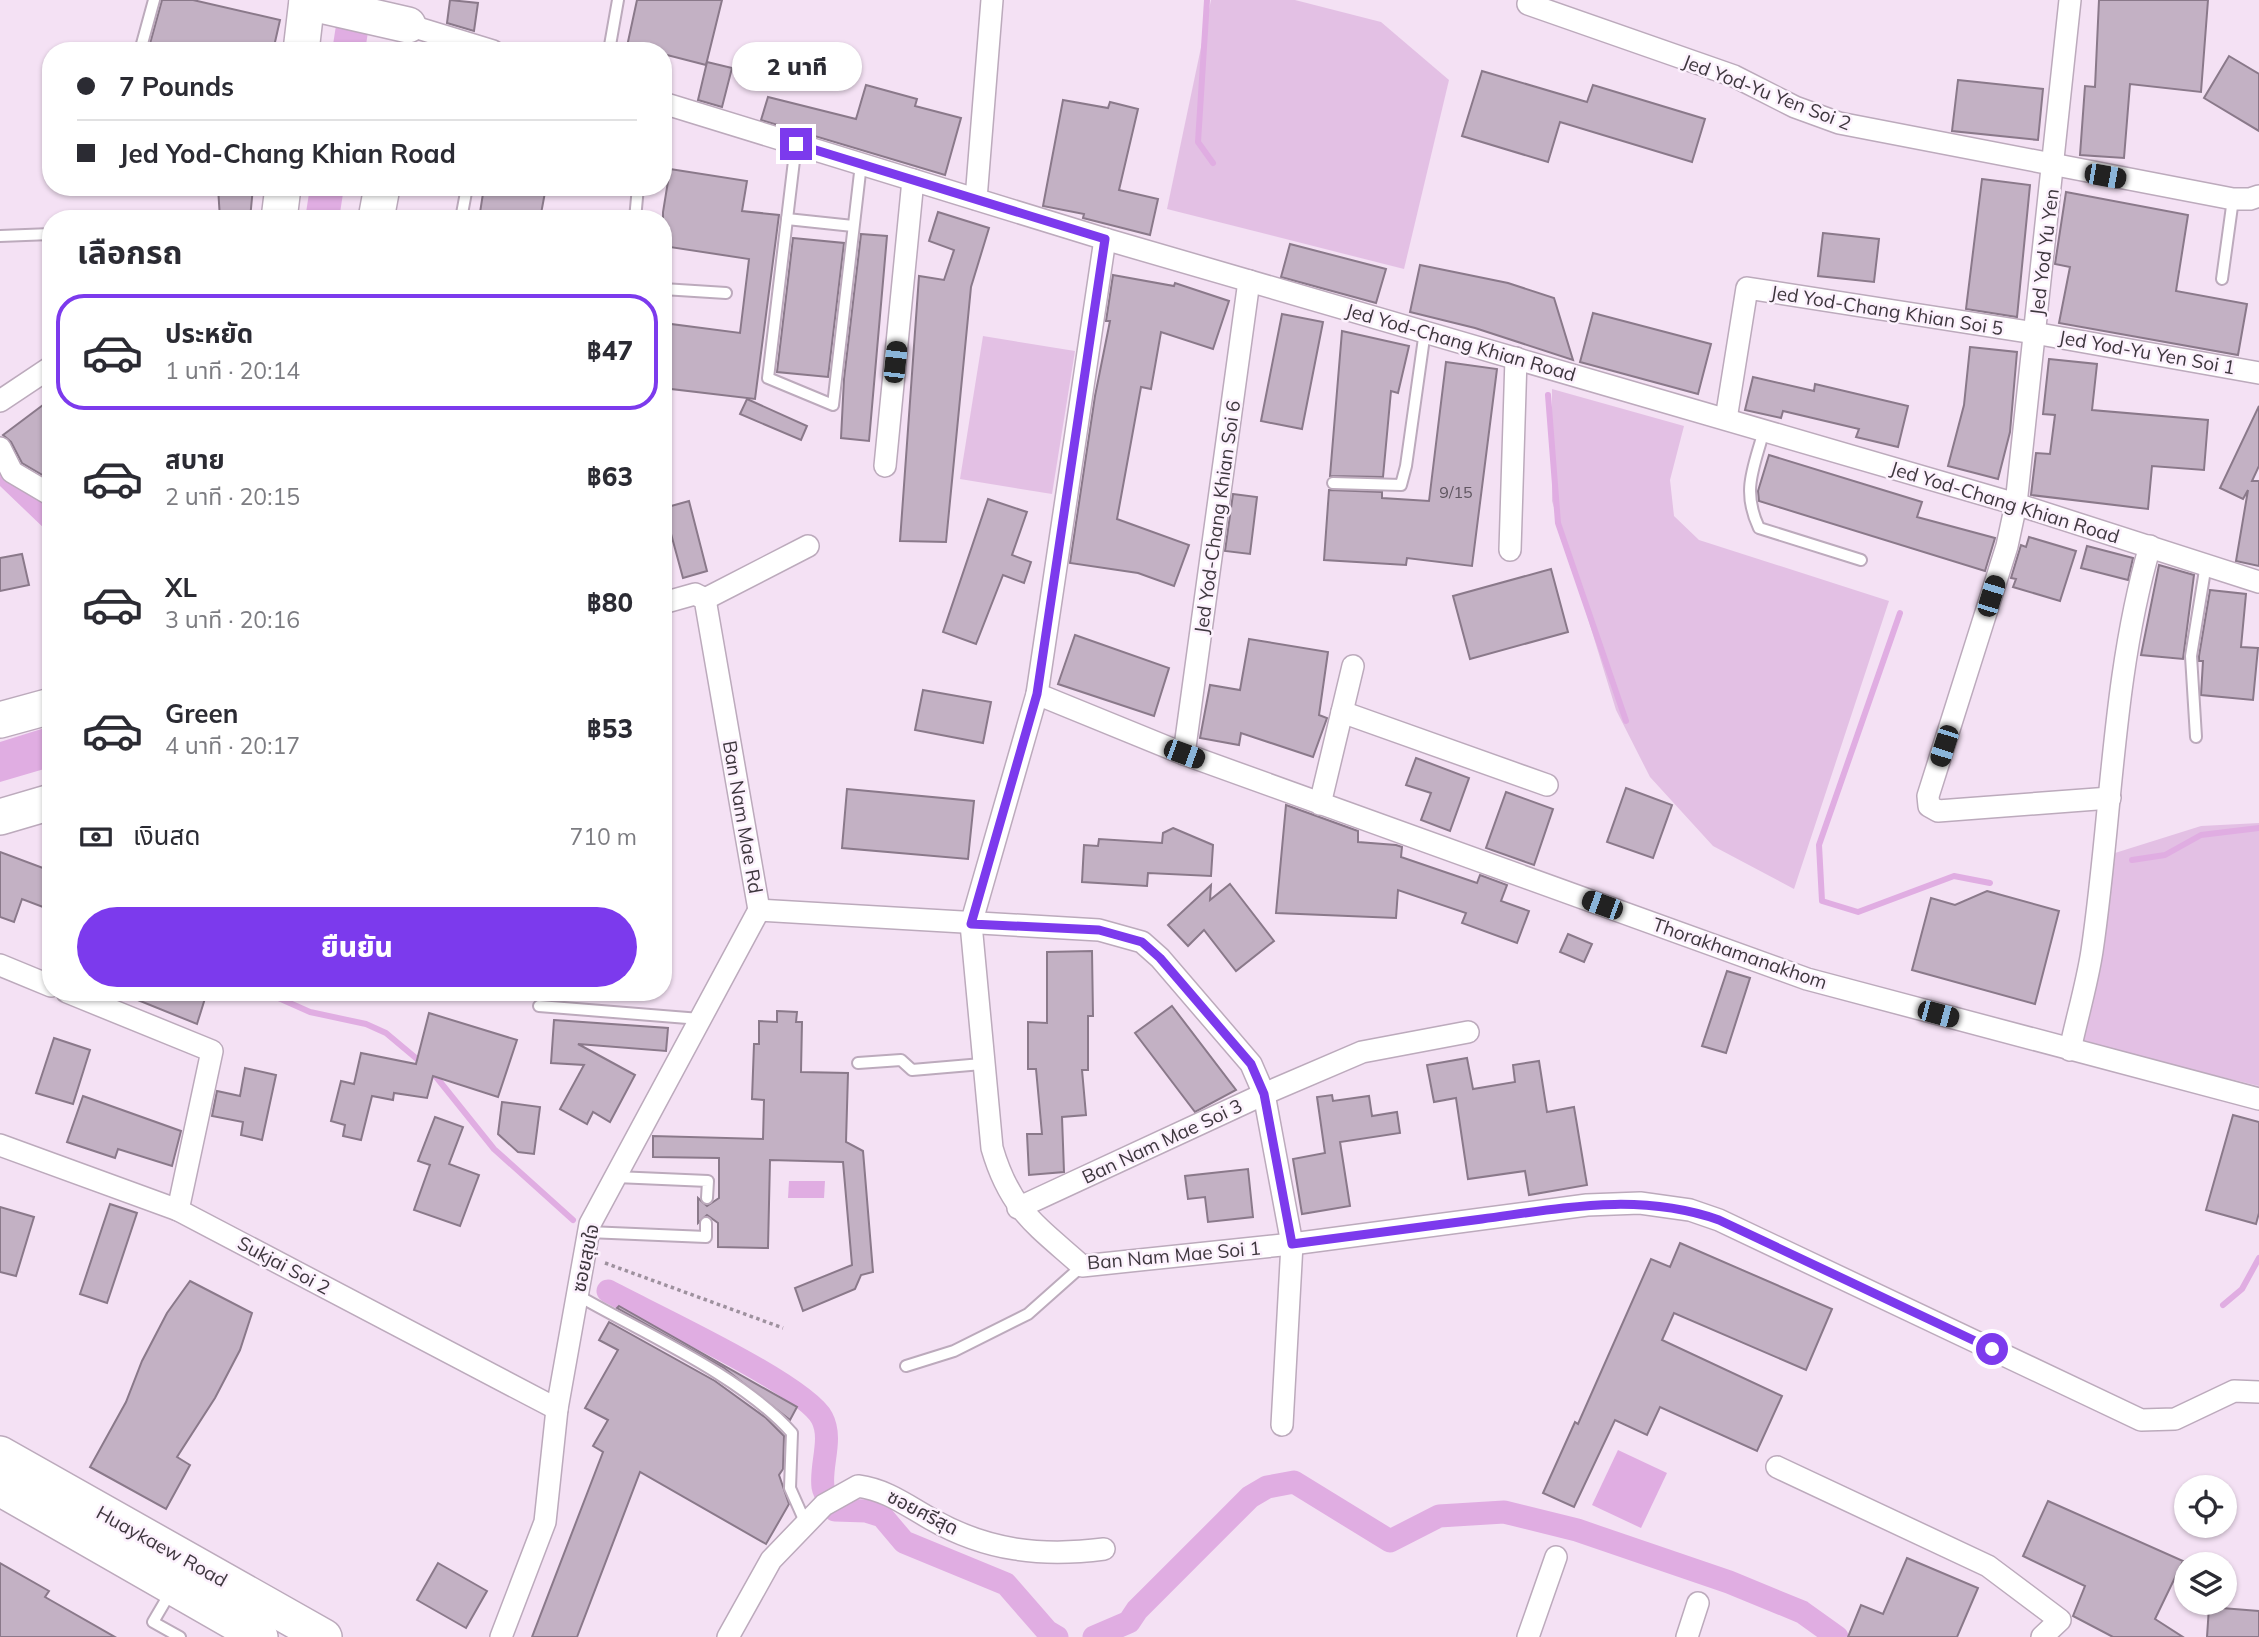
<!DOCTYPE html>
<html lang="th">
<head>
<meta charset="utf-8">
<style>
	:root { --surface:#fff; --page:#f7f7f7; --text:#2b2b33; --muted:#7c7c81; --line:#e1e1e2; --accent:#7c3aed }
	body { margin:0; font-family:Mulish,"Noto Sans Thai",sans-serif; background:var(--page); color:var(--text); height:100vh; display:flex; flex-direction:column; font-size:26px; white-space:nowrap }
	* { box-sizing:border-box; margin:0 }
	p { font-size:23px; color:var(--muted) }
	.icon { flex:none; width:38px; height:38px; fill:none; stroke:currentColor; stroke-width:2; stroke-linecap:round; stroke-linejoin:round }
	.map { position:relative; flex:1; overflow:hidden }
	.sheet { position:absolute; left:42px; top:210px; width:630px; height:791px; display:flex; flex-direction:column; background:var(--surface); border-radius:28px; box-shadow:0 2px 5px #0004 }
	.sheet>* { flex:none }
	.guide { position:absolute; left:42px; top:42px; width:630px; height:154px; border-radius:28px; box-shadow:0 2px 5px #0004; display:grid; align-content:center; height:154px; padding:0 35px; background:var(--surface) }
	.controls { position:absolute; left:2174px; top:1475px; display:grid; gap:14px }
	.controls a { display:grid; place-items:center; width:63px; height:63px; border-radius:50%; background:var(--surface); box-shadow:0 2px 5px #0004; font-size:35px }
	.end { position:absolute; width:32px; height:32px; margin:-16px; border:9px solid #7c3aed; background:#fff; box-shadow:0 0 0 4px #fff }
	.from { border-radius:50% }
	.bubble { position:absolute; height:49px; border-radius:24px; background:var(--surface); box-shadow:0 2px 5px #0004; font-size:23px; font-weight:800; line-height:49px; text-align:center }
	.car { position:absolute; width:21px; height:42px; margin:-21px -10px; border-radius:9px; box-shadow:0 0 5px 2px #0007; background:linear-gradient(#222 24%,#8ab4d8 0 40%,#222 0 76%,#8ab4d8 0 86%,#222 0) }
	.guide b { display:flex; align-items:center; gap:24px; height:66px; font-size:26px }
	.guide b+b { border-top:2px solid var(--line) }
	.guide i { width:18px; height:18px; background:var(--text) }
	ul { padding:0; list-style:none }
	li { display:flex; align-items:center; gap:21px; height:116px; margin:0 14px 10px; padding:0 21px; border:4px solid transparent; border-radius:28px }
	li div { flex:1 }
	li b { display:block; font-size:26px }
	li em { font-style:normal; font-weight:800 }
	li.active { border-color:var(--accent) }
	li>.icon { width:63px; height:63px; stroke-width:1.5 }
	h2 { padding:0 35px; font-size:32px; line-height:84px }
	.pay { display:flex; align-items:center; gap:18px; height:77px; padding:0 35px; font-size:26px }
	.pay p { margin-inline-start:auto }
	.button { display:flex; gap:14px; margin-top:auto; padding:14px 35px }
	.button a { flex:1; height:80px; border-radius:42px; background:var(--accent); color:#fff; font-size:28px; font-weight:800; line-height:80px; text-align:center }
	.map>svg:first-child { display:block }
</style>
</head>
<body>
<div class="map">
<svg width="2259" height="1637" viewBox="0 0 2259 1637">
	<rect width="100%" height="100%" fill="#f4e1f4"/>
	<!-- green -->
	<g fill="#e3c0e4">
		<polygon points="1211,0 1295,0 1381,22 1449,80 1404,269 1167,209"/>
		<polygon points="983,336 1075,351 1052,494 960,479"/>
		<polygon points="1552,389 1684,426 1670,480 1674,516 1699,540 1889,601 1794,889 1713,846 1650,777 1616,710 1552,501"/>
		<polygon points="2259,823 2259,1086 2080,1042 2100,956 2115,853 2201,826"/>
	</g>
	<!-- water -->
	<g fill="#e0ade2">
		<polygon points="340,0 373,0 365,51 332,51"/>
		<polygon points="310,187 344,187 339,219 305,219"/>
		<polygon points="51,726 51,767 0,782 0,742"/>
		<polygon points="789,1181 825,1181 824,1198 788,1198"/>
		<polygon points="1618,1450 1667,1473 1641,1528 1592,1505"/>
	</g>
	<g fill="none" stroke-linecap="round" stroke-linejoin="round">
		<!-- stream -->
		<g stroke="#e0ade2" stroke-width="6">
			<polyline points="1207,0 1198,142 1213,163"/>
			<polyline points="1548,395 1558,523 1626,721"/>
			<polyline points="1900,613 1819,845 1822,901 1858,912 1954,876 1990,883"/>
			<polyline points="2132,860 2165,855 2201,835 2259,828"/>
			<polyline points="265,992 310,1012 366,1024 386,1033 423,1064"/>
			<polyline points="433,1073 494,1149 573,1220"/>
			<polyline points="2223,1305 2242,1289 2259,1258"/>
		</g>
		<!-- canal -->
		<g stroke="#e0ade2" stroke-width="23">
			<polyline points="0,470 51,519"/>
			<path d="M 608,1291 C 649,1313 805,1385 822,1418 C 833,1439 820,1465 823,1487 C 824,1494 831,1503 835,1510 L 866,1511 L 882,1516 L 904,1542 L 1006,1584 L 1047,1631 L 1057,1637"/>
			<polyline points="1094,1637 1129,1622 1137,1610 1250,1497 1267,1487 1294,1482 1390,1541 1439,1516 1504,1512 1577,1530 1729,1582 1802,1612 1837,1637"/>
		</g>
	</g>
	<!-- building -->
	<g fill="#c3b1c4" stroke="#8a798a" stroke-width="2">
		<polygon points="162,0 193,0 280,20 273,51 148,51"/>
		<polygon points="450,0 478,3 474,31 447,23"/>
		<polygon points="637,0 722,0 706,65 663,54 663,51 626,51"/>
		<polygon points="2099,0 2208,0 2201,92 2130,84 2124,158 2080,155 2085,86 2095,87"/>
		<polygon points="2229,56 2259,74 2259,131 2204,98"/>
		<polygon points="707,62 732,68 722,107 698,100"/>
		<polygon points="1482,71 1587,102 1593,85 1705,119 1692,162 1560,122 1548,162 1462,136"/>
		<polygon points="1958,80 2043,89 2038,140 1952,131"/>
		<polygon points="866,85 917,99 915,106 961,118 945,175 761,120 768,97 856,119"/>
		<polygon points="1063,100 1108,108 1110,102 1138,109 1119,190 1158,199 1150,235 1083,218 1084,214 1043,206"/>
		<polygon points="670,169 747,181 742,211 779,215 755,399 663,388 663,323 740,333 749,259 663,246 663,212"/>
		<polygon points="1982,179 2030,185 2017,317 1966,309"/>
		<polygon points="218,187 253,187 250,219 220,219"/>
		<polygon points="484,187 546,187 540,219 479,219"/>
		<polygon points="2066,192 2188,215 2176,291 2247,304 2238,355 2059,323 2070,267 2055,264"/>
		<polygon points="938,212 989,228 971,287 946,542 900,541 919,276 944,280 954,250 929,241"/>
		<polygon points="1823,233 1879,239 1874,282 1818,276"/>
		<polygon points="861,234 887,236 869,441 841,438 844,379"/>
		<polygon points="793,238 844,243 828,377 777,372"/>
		<polygon points="1290,244 1386,269 1376,303 1281,277"/>
		<polygon points="1420,265 1508,283 1554,298 1573,360 1475,328 1410,312"/>
		<polygon points="1113,275 1174,286 1175,283 1229,301 1213,349 1161,332 1151,389 1141,387 1117,519 1189,545 1174,586 1138,573 1070,563 1095,396 1110,321 1106,321"/>
		<polygon points="1593,313 1711,344 1698,394 1580,362"/>
		<polygon points="1282,314 1323,322 1302,429 1261,421"/>
		<polygon points="1342,331 1409,346 1398,393 1391,391 1383,477 1330,476"/>
		<polygon points="1970,347 2017,352 2010,432 1998,479 1948,466 1964,405"/>
		<polygon points="2049,359 2097,364 2092,410 2208,420 2204,470 2152,466 2148,509 2031,495 2036,453 2050,454 2055,415 2043,414"/>
		<polygon points="1446,362 1497,369 1472,566 1407,558 1406,565 1324,560 1329,490 1382,492 1382,498 1429,501"/>
		<polygon points="1753,377 1814,391 1815,384 1908,406 1898,447 1856,437 1859,429 1783,411 1781,418 1745,410"/>
		<polygon points="51,399 51,480 22,463 11,442 3,435"/>
		<polygon points="747,399 807,426 801,440 740,414"/>
		<polygon points="2259,406 2259,466 2252,481 2259,481 2259,566 2236,561 2248,490 2243,499 2220,488"/>
		<polygon points="1769,455 1922,502 1917,517 1995,538 1985,571 1759,501 1758,491"/>
		<polygon points="1233,494 1257,497 1250,554 1225,551"/>
		<polygon points="988,499 1027,512 1012,555 1031,562 1024,583 1003,575 976,644 943,632"/>
		<polygon points="689,501 707,571 683,578 664,508"/>
		<polygon points="2029,537 2076,551 2060,601 2013,587 2016,579 2011,578 2021,545 2026,547"/>
		<polygon points="2087,546 2133,558 2128,580 2081,568"/>
		<polygon points="22,554 29,585 0,591 0,558"/>
		<polygon points="2159,565 2194,575 2183,659 2141,655"/>
		<polygon points="1551,569 1568,632 1470,659 1453,596"/>
		<polygon points="2210,590 2246,594 2241,647 2258,648 2253,700 2201,695 2203,661 2199,661 2199,656"/>
		<polygon points="1075,635 1169,668 1154,716 1058,684"/>
		<polygon points="1249,639 1328,652 1319,715 1327,718 1313,757 1241,733 1239,745 1200,738 1210,685 1240,690"/>
		<polygon points="923,690 991,702 983,743 915,730"/>
		<polygon points="1416,758 1469,778 1450,831 1421,820 1431,793 1406,785"/>
		<polygon points="1626,788 1672,805 1653,858 1607,842"/>
		<polygon points="847,789 974,801 968,859 842,848"/>
		<polygon points="1506,792 1553,809 1534,865 1486,848"/>
		<polygon points="1286,805 1358,831 1358,842 1396,845 1402,847 1401,857 1477,883 1480,875 1507,885 1501,901 1529,911 1517,943 1462,923 1466,913 1398,890 1396,918 1276,913"/>
		<polygon points="1173,828 1213,845 1211,876 1148,873 1147,886 1082,882 1084,845 1098,846 1099,839 1162,843 1163,833"/>
		<polygon points="0,852 51,871 51,910 22,899 14,922 0,917"/>
		<polygon points="1230,884 1274,941 1236,971 1204,930 1188,946 1168,925 1211,885 1210,900"/>
		<polygon points="1987,891 2059,911 2035,1004 1912,970 1931,898 1955,905"/>
		<polygon points="1568,934 1592,944 1584,962 1560,952"/>
		<polygon points="1092,951 1093,1016 1088,1016 1088,1070 1082,1070 1086,1115 1062,1117 1064,1172 1029,1175 1027,1134 1042,1134 1036,1069 1028,1069 1028,1022 1047,1023 1047,952"/>
		<polygon points="1727,971 1750,978 1726,1053 1702,1046"/>
		<polygon points="118,992 207,992 197,1024"/>
		<polygon points="1172,1006 1236,1090 1195,1112 1135,1033"/>
		<polygon points="777,1011 797,1012 796,1022 802,1022 801,1072 848,1073 846,1142 863,1151 873,1272 861,1275 855,1289 803,1311 795,1288 852,1265 843,1162 770,1160 768,1248 718,1247 718,1223 707,1215 698,1223 698,1198 707,1206 719,1198 719,1158 653,1157 653,1136 763,1139 764,1100 752,1099 754,1044 759,1044 759,1021 777,1022"/>
		<polygon points="429,1013 517,1040 498,1097 433,1076 427,1098 394,1093 393,1100 372,1096 361,1140 343,1136 345,1125 331,1121 341,1081 354,1084 361,1053 416,1064"/>
		<polygon points="554,1020 668,1028 666,1051 578,1044 635,1075 610,1122 593,1112 587,1124 560,1109 584,1065 551,1063"/>
		<polygon points="54,1038 90,1050 73,1104 36,1093"/>
		<polygon points="1467,1058 1473,1089 1515,1082 1513,1065 1539,1061 1547,1112 1574,1107 1587,1185 1529,1195 1525,1171 1468,1179 1456,1098 1434,1102 1427,1065"/>
		<polygon points="245,1068 276,1075 262,1140 241,1135 243,1122 212,1116 217,1091 240,1096"/>
		<polygon points="1332,1095 1333,1101 1369,1096 1372,1116 1397,1112 1400,1133 1340,1142 1350,1206 1302,1214 1293,1159 1325,1153 1317,1097"/>
		<polygon points="83,1096 181,1131 172,1166 118,1149 115,1158 67,1142"/>
		<polygon points="502,1102 540,1107 534,1154 518,1152 498,1134"/>
		<polygon points="2233,1115 2259,1122 2259,1213 2256,1224 2206,1210"/>
		<polygon points="435,1117 463,1127 449,1164 479,1175 460,1226 414,1210 430,1165 418,1161"/>
		<polygon points="1248,1169 1253,1217 1208,1222 1205,1197 1188,1199 1185,1176"/>
		<polygon points="110,1204 137,1213 107,1303 80,1294"/>
		<polygon points="0,1207 34,1217 16,1276 0,1272"/>
		<polygon points="1680,1243 1832,1309 1806,1370 1674,1313 1662,1340 1782,1396 1757,1451 1660,1407 1647,1435 1615,1420 1574,1507 1543,1493 1575,1422 1578,1424 1651,1259 1670,1267"/>
		<polygon points="190,1281 252,1313 240,1350 215,1398 177,1457 190,1465 166,1509 90,1467 126,1402 142,1361 167,1313"/>
		<polygon points="619,1306 797,1407 790,1420 724,1368 617,1308"/>
		<polygon points="609,1322 715,1381 766,1418 784,1436 783,1469 779,1475 789,1504 766,1544 640,1472 577,1637 532,1637 603,1452 593,1446 608,1420 585,1408 618,1350 599,1340"/>
		<polygon points="2048,1501 2183,1561 2155,1619 2183,1637 2113,1637 2073,1616 2085,1586 2023,1556"/>
		<polygon points="1907,1558 1978,1588 1957,1637 1848,1637 1861,1605 1883,1614"/>
		<polygon points="0,1563 49,1591 45,1597 115,1637 0,1637"/>
		<polygon points="438,1563 487,1591 466,1628 417,1600"/>
		<polygon points="2209,1607 2259,1611 2259,1637 2207,1637"/>
	</g>
	<g fill="none" stroke-linecap="round" stroke-linejoin="round">
		<!-- service casing -->
		<g stroke="#bcaabc" stroke-width="14">
			<g id="service">
				<polyline points="140,51 154,0"/>
				<polyline points="609,51 618,0"/>
				<polyline points="796,144 768,378 833,405 861,164"/>
				<polyline points="461,219 467,187"/>
				<polyline points="635,219 638,187"/>
				<polyline points="787,219 853,226"/>
				<polyline points="0,236 51,234"/>
				<polyline points="2222,279 2233,199"/>
				<polyline points="663,289 726,293"/>
				<path d="M 1764,430 C 1754,468 1741,490 1759,528 L 1861,560"/>
				<polyline points="1333,483 1401,485 1406,466 1425,331"/>
				<polyline points="2196,737 2191,656 2206,564"/>
				<polyline points="539,1006 700,1019"/>
				<polyline points="858,1063 901,1060 912,1070 982,1064"/>
				<polyline points="616,1177 708,1181 707,1198"/>
				<polyline points="588,1232 706,1237 706,1223"/>
				<path d="M 577,1295 C 643,1333 742,1376 792,1433 L 790,1488 L 806,1524"/>
				<polyline points="906,1366 954,1351 1028,1314 1082,1266"/>
				<polyline points="170,1593 153,1622 180,1637"/>
			</g>
		</g>
		<!-- minor casing -->
		<g stroke="#bcaabc" stroke-width="24">
			<g id="minor">
				<polyline points="2070,0 2016,504 2007,546 1928,796 1929,806 1938,811 2110,798"/>
				<polyline points="1528,4 1734,76 1795,107 1839,123 2233,199 2250,199 2259,196"/>
				<polyline points="408,25 493,51"/>
				<polyline points="663,103 1105,239 2016,504 2259,582"/>
				<polyline points="976,199 992,0"/>
				<path d="M 1105,239 L 1037,694 L 971,924 L 992,1148 C 1010,1210 1036,1225 1082,1266 L 1292,1244 L 1587,1205 L 1640,1203 L 1690,1210 L 1719,1220 L 2141,1420 L 2175,1419 L 2234,1391 L 2259,1392"/>
				<polyline points="0,401 51,367"/>
				<polyline points="1726,419 1747,288 2034,333 2259,373"/>
				<polyline points="0,448 12,472 51,495"/>
				<polyline points="885,466 913,180"/>
				<polyline points="1510,550 1516,358"/>
				<polyline points="705,599 808,546"/>
				<polyline points="663,603 695,594 705,599 759,910"/>
				<polyline points="1037,694 1184,754 1807,979 2259,1099"/>
				<polyline points="1342,712 1547,785"/>
				<polyline points="1184,754 1249,281"/>
				<polyline points="1320,804 1353,666"/>
				<polyline points="759,910 1099,930 1142,942 1160,958 1251,1064 1264,1094 1292,1244 1282,1425"/>
				<polyline points="0,965 51,986"/>
				<polyline points="67,992 212,1051 178,1210"/>
				<path d="M 2070,1050 C 2077,1017 2087,984 2092,951 C 2112,816 2112,677 2150,546"/>
				<polyline points="0,1145 178,1210 557,1409"/>
				<polyline points="1018,1208 1264,1094 1362,1052 1468,1032"/>
				<polyline points="1777,1467 1988,1566 2060,1620 2042,1637"/>
				<polyline points="501,1637 545,1522 557,1409 590,1224 759,910"/>
				<path d="M 728,1637 L 771,1560 L 824,1505 L 858,1486 C 887,1490 906,1505 931,1519 C 987,1551 1042,1557 1104,1549"/>
				<polyline points="1528,1637 1556,1557"/>
				<polyline points="1687,1637 1698,1603"/>
			</g>
		</g>
		<!-- primary casing -->
		<g stroke="#bcaabc" stroke-width="38">
			<g id="primary">
				<polyline points="307,2 408,25"/>
				<polyline points="301,51 307,0"/>
				<polyline points="279,219 283,187"/>
				<polyline points="376,219 382,187"/>
				<polyline points="0,720 51,706"/>
				<polyline points="0,817 51,802"/>
				<polyline points="0,1454 324,1637"/>
				<polyline points="0,1488 260,1637"/>
			</g>
		</g>
		<!-- path -->
		<polyline stroke="#9e919e" stroke-width="3.5" stroke-dasharray="3.5 3.5" stroke-linecap="butt" points="605,1263 783,1328"/>
		<!-- service -->
		<use href="#service" stroke="#fff" stroke-width="10"/>
		<!-- minor -->
		<use href="#minor" stroke="#fff" stroke-width="21"/>
		<!-- primary -->
		<use href="#primary" stroke="#fff" stroke-width="35"/>
	</g>
	<g fill="none" stroke-linecap="round" stroke-linejoin="round">
		<!-- route -->
		<path stroke="#7c3aed" stroke-width="9" d="M 796,144 L 1105,239 L 1037,694 L 971,924 L 1099,930 L 1142,942 L 1160,958 L 1251,1064 L 1264,1094 L 1292,1244 C 1356,1236 1419,1227 1482,1219 C 1564,1208 1638,1192 1719,1220 L 1992,1349"/>
	</g>
	<g text-anchor="middle" dominant-baseline="central" stroke-width="5" stroke-linejoin="round" paint-order="stroke">
		<!-- number labels -->
		<g font-size="16" fill="#5f5660">
			<text x="1456" y="492">9/15</text>
		</g>
		<!-- street labels -->
		<g font-size="19" fill="#3e373e" stroke="#fcf1fd">
			<text transform="translate(1767 92) rotate(21)">Jed Yod-Yu Yen Soi 2</text>
			<text transform="translate(2044 252) rotate(-83)">Jed Yod Yu Yen</text>
			<text transform="translate(1887 310) rotate(9)">Jed Yod-Chang Khian Soi 5</text>
			<text transform="translate(1461 342) rotate(16)">Jed Yod-Chang Khian Road</text>
			<text transform="translate(2147 352) rotate(10)">Jed Yod-Yu Yen Soi 1</text>
			<text transform="translate(2005 502) rotate(17)">Jed Yod-Chang Khian Road</text>
			<text transform="translate(1217 517) rotate(-82)">Jed Yod-Chang Khian Soi 6</text>
			<text transform="translate(743 817) rotate(80)">Ban Nam Mae Rd</text>
			<text transform="translate(1740 953) rotate(19)">Thorakhamanakhom</text>
			<text transform="translate(1162 1141) rotate(-25)">Ban Nam Mae Soi 3</text>
			<text transform="translate(1174 1255) rotate(-5)">Ban Nam Mae Soi 1</text>
			<text transform="translate(585 1258) rotate(-78)">ซอยสุขใจ</text>
			<text transform="translate(284 1265) rotate(28)">Sukjai Soi 2</text>
			<text transform="translate(923 1512) rotate(27)">ซอยศรีสุด</text>
			<text transform="translate(162 1546) rotate(29)">Huaykaew Road</text>
		</g>
	</g>
</svg>
<div class="controls">
<a><svg class="icon" aria-label="locate" viewBox="0 0 24 24"><circle cx="12" cy="12" r="6"/><path d="M12 2v4M12 18v4M2 12h4M18 12h4"/></svg></a>
<a><svg class="icon" aria-label="layers" viewBox="0 0 24 24"><path d="M12 4l9 5-9 5-9-5zM3 14l9 5 9-5"/></svg></a>
</div>
<i class="end from" style="left:1992px;top:1349px"></i>
<i class="end" style="left:796px;top:144px"></i>
<div class="bubble" style="left:732px;top:42px;width:130px">2 นาที</div>
<i class="car" style="left:2105px;top:176px;rotate:100deg"></i>
<i class="car" style="left:895px;top:362px;rotate:6deg"></i>
<i class="car" style="left:1991px;top:596px;rotate:17deg"></i>
<i class="car" style="left:1944px;top:746px;rotate:198deg"></i>
<i class="car" style="left:1184px;top:754px;rotate:110deg"></i>
<i class="car" style="left:1602px;top:905px;rotate:290deg"></i>
<i class="car" style="left:1938px;top:1014px;rotate:105deg"></i>
<div class="guide">
<b><i class="from"></i>7 Pounds</b>
<b><i></i>Jed Yod-Chang Khian Road</b>
</div>
<section class="sheet">
<h2>เลือกรถ</h2>
<ul>
<li class="active"><svg class="icon" aria-label="car" viewBox="0 0 24 24"><path d="M5 17H2v-5l4-1 3-4h7l3 4 3 1v5h-3M9 17h6M6 11h13"/><circle cx="7" cy="17" r="2"/><circle cx="17" cy="17" r="2"/></svg><div><b>ประหยัด</b><p>1 นาที · 20:14</p></div><em>฿47</em></li>
<li><svg class="icon" aria-label="car" viewBox="0 0 24 24"><path d="M5 17H2v-5l4-1 3-4h7l3 4 3 1v5h-3M9 17h6M6 11h13"/><circle cx="7" cy="17" r="2"/><circle cx="17" cy="17" r="2"/></svg><div><b>สบาย</b><p>2 นาที · 20:15</p></div><em>฿63</em></li>
<li><svg class="icon" aria-label="car" viewBox="0 0 24 24"><path d="M5 17H2v-5l4-1 3-4h7l3 4 3 1v5h-3M9 17h6M6 11h13"/><circle cx="7" cy="17" r="2"/><circle cx="17" cy="17" r="2"/></svg><div><b>XL</b><p>3 นาที · 20:16</p></div><em>฿80</em></li>
<li><svg class="icon" aria-label="car" viewBox="0 0 24 24"><path d="M5 17H2v-5l4-1 3-4h7l3 4 3 1v5h-3M9 17h6M6 11h13"/><circle cx="7" cy="17" r="2"/><circle cx="17" cy="17" r="2"/></svg><div><b>Green</b><p>4 นาที · 20:17</p></div><em>฿53</em></li>
</ul>
<div class="pay"><svg class="icon" aria-label="cash" viewBox="0 0 24 24"><path d="M3 7h18v10H3z"/><circle cx="12" cy="12" r="2"/></svg>เงินสด<p>710 m</p></div>
<div class="button"><a>ยืนยัน</a></div>
</section>
</div>
</body>
</html>
